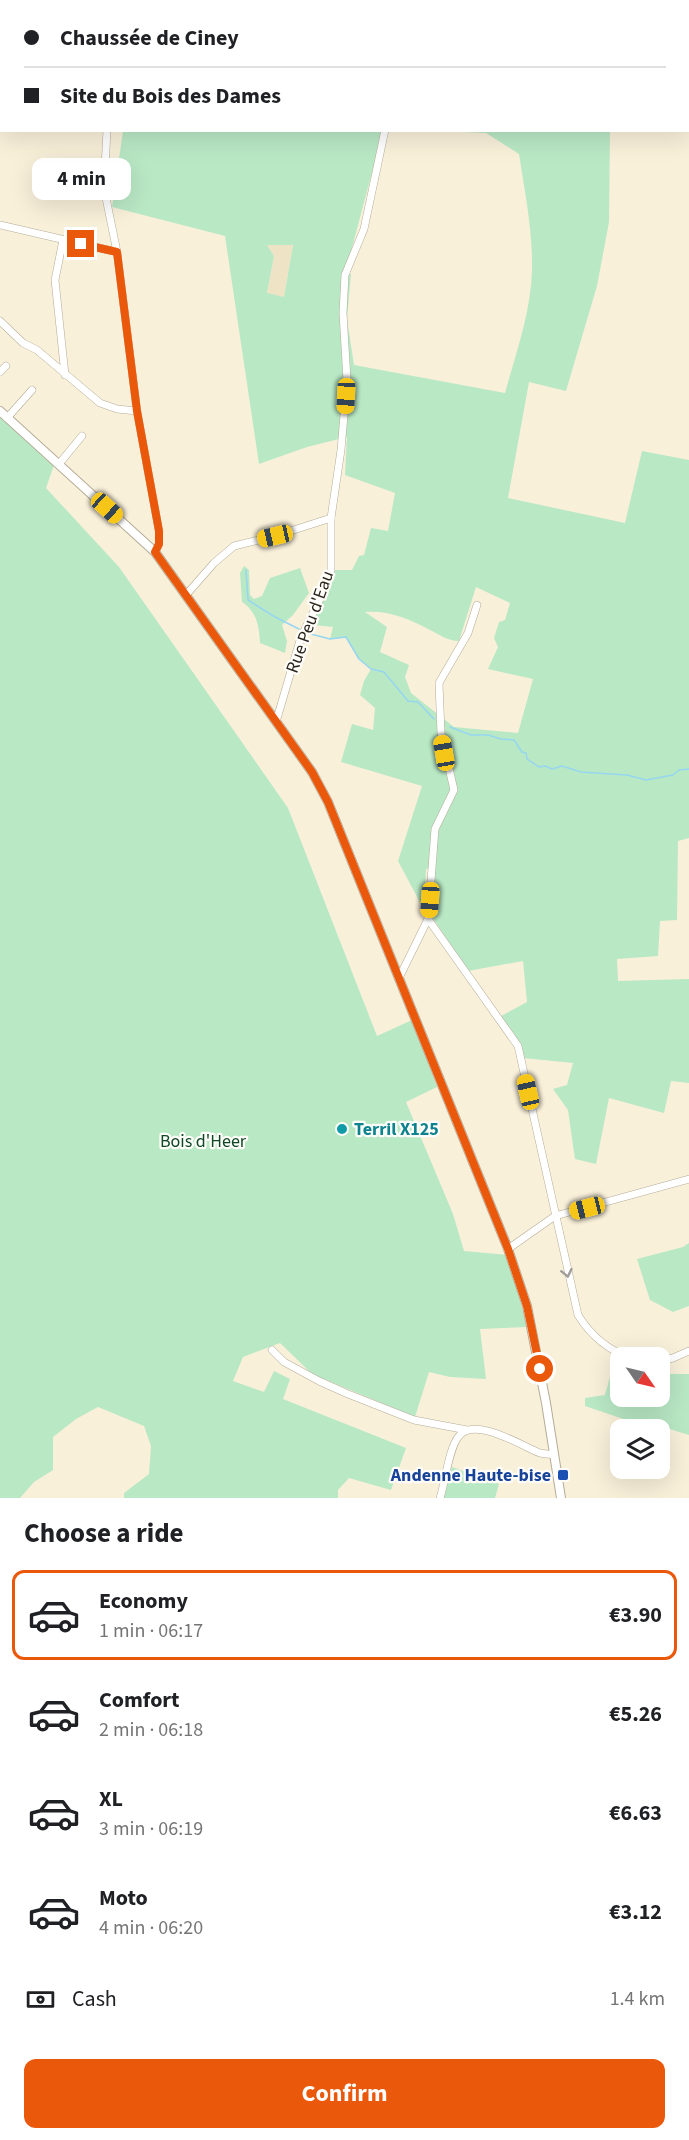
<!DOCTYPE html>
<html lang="en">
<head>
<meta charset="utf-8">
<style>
	:root { --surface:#fff; --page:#f6f6f6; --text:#202124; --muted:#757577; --line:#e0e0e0; --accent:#ea580c }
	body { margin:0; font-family:"Source Sans 3",sans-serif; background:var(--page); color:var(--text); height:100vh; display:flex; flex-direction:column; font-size:22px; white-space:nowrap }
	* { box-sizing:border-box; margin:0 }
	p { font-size:20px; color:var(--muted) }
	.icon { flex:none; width:33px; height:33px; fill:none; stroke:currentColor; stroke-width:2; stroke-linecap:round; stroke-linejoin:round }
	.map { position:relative; height:1498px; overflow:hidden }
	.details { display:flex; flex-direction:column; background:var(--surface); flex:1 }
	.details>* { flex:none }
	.hud { position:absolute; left:0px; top:0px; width:690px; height:132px; box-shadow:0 6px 24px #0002; display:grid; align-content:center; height:132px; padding:0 24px; background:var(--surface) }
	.needle { width:39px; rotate:124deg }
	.tools { position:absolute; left:610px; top:1347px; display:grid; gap:12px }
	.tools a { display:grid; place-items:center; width:60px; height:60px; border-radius:12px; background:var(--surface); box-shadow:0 6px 24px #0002; font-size:30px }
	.end { position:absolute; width:27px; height:27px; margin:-14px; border:8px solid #ea580c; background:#fff; box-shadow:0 0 0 3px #fff }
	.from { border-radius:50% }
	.bubble { position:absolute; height:42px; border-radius:12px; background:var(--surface); box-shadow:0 6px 24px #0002; font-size:20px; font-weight:700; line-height:42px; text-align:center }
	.car { position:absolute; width:18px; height:36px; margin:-18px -9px; border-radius:8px; box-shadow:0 0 4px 2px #0007; background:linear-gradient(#f5c518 24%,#345 0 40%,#f5c518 0 76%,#345 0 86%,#f5c518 0) }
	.hud b { display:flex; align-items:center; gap:21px; height:57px; font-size:22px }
	.hud b+b { border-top:2px solid var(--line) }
	.hud i { width:15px; height:15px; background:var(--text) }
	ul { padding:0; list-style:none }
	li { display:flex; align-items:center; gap:18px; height:90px; margin:0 12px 9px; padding:0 12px; border:3px solid transparent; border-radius:12px }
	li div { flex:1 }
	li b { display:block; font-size:22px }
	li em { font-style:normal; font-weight:700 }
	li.current { border-color:var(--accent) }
	li>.icon { width:54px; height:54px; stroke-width:1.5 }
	h2 { padding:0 24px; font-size:27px; line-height:72px }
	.pay { display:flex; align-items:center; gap:15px; height:66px; padding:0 24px; font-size:22px }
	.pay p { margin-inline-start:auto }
	.button { display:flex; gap:12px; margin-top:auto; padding:12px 24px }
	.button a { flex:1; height:69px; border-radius:12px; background:var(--accent); color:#fff; font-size:24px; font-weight:700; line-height:69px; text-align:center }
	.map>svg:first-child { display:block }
</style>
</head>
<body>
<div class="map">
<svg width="689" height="1498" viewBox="0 0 689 1498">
	<rect width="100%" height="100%" fill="#f9f0da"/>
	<!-- built -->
	<polygon fill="#efe3c6" points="293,244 284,297 267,294 274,256 267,245"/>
	<!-- green -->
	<g fill="#b9e8c5" fill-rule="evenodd">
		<path d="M 526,130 L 610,131 L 609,222 L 597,286 L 566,391 L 529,382 L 508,498 L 625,523 L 642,451 L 689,460 L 689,838 L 678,841 L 677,920 L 660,921 L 658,956 L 617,959 L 618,981 L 689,979 L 689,1083 L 671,1081 L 664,1113 L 609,1098 L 596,1164 L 575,1159 L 568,1110 L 553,1089 L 567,1085 L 573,1063 L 523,1058 L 519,1042 L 501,1016 L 527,1002 L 523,961 L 468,971 L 432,917 L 431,908 L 434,868 L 426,869 L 424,910 L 398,861 L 422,786 L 341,762 L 352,724 L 373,730 L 375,708 L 360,695 L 364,681 L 371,669 L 359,659 L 346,637 L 330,639 L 333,627 L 313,625 L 331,570 L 352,570 L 359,556 L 364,555 L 371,528 L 388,531 L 395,493 L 345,475 L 347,437 L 307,447 L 259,464 L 225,236 L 112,207 L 123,131 L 383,131 L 345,274 L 351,274 L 347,319 L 354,365 L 505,393 C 516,353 531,312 532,270 C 533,232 525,193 519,154 L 486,133 L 444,131 ZM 267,245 L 293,245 L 284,297 L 267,293 L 274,256 ZM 476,587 L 510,603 L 505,620 L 499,622 L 494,638 L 498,647 L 488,669 L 533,679 L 518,733 L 454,727 L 411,693 L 405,677 L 409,665 L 380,652 L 387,627 L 365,612 C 387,610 408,618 428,629 C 439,634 447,641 459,641 Z"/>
		<polygon points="0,412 54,465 46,488 119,567 288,808 377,1036 412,1020 437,1087 406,1102 453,1214 464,1251 508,1255 527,1327 480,1329 486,1379 450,1377 429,1372 415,1417 312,1374 280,1343 243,1357 233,1381 264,1392 274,1371 290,1379 283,1399 406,1448 391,1490 349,1478 338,1490 338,1498 124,1498 124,1493 149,1474 151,1446 144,1426 98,1407 76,1419 53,1437 53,1470 34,1482 20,1498 0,1498"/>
		<path d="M 244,566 L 249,570 L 250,595 L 254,599 L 262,596 L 270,578 L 300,568 L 309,593 L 293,615 L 282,625 L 287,641 L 285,653 L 260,643 C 259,626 257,612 242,602 L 240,573 Z"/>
		<polygon points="689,1243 689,1306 673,1312 650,1300 637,1259 683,1247"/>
		<polygon points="666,1374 689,1374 689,1435 653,1424 650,1428 585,1406 585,1398 605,1395 610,1377 621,1379 621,1396 660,1396 660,1389 664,1389"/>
		<polygon points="452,1467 499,1484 495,1498 442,1498"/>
	</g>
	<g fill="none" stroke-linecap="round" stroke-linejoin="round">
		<!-- stream -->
		<g stroke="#96d6f0" stroke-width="1.5">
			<polyline points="246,570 248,600 275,617 299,629"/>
			<polyline points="307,633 330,639 346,637 359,659 371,669 384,672 408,701 418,702 434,719"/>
			<polyline points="450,727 471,735 488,735 501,739 514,740 522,752 526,753 527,759 539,767 545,766 552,769 562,766 581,772 627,775 646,780 673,775 679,770 689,769"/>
		</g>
		<!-- minor casing -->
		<g stroke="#b5ac98" stroke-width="8">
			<g id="minor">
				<polyline points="115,0 115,2"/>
				<polyline points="359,0 359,2"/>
				<polyline points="107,130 104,188 117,252 137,411 159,531 159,544 155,552"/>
				<polyline points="0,225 117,252"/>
				<polyline points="63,240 55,280 65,375"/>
				<polyline points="0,321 23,343 37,350 100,403 117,409 137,411"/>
				<polyline points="0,372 6,366"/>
				<polyline points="7,418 32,390"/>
				<polyline points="59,464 82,436"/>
				<polyline points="186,595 214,563 234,546 275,536 331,518"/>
				<polyline points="276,722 301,637 323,593 331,570 331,518 341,450 347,380 343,313 345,275 364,229 385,130"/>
				<path d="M 428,919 L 518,1046 L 578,1315 C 591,1336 607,1350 631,1358"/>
				<polyline points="400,976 428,919 435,829 454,790 441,733 439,683 468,633 477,605"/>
				<polyline points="508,1249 555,1216 689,1179"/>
				<polyline points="272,1350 284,1362 319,1381 348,1394 414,1420 467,1430"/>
				<polyline points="660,1361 673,1358 689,1351"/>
				<path d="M 440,1498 C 445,1483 449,1447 459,1436 C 475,1416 522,1446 540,1453 C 545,1454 550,1454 554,1455"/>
			</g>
		</g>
		<!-- major casing -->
		<g stroke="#b5ac98" stroke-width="10">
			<polyline id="major" points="0,411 155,552 312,772 328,802 508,1249 527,1306 546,1403 561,1498"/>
		</g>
		<!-- minor -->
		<use href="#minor" stroke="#fff" stroke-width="7"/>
		<!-- major -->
		<use href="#major" stroke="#fff" stroke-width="8"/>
	</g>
	<!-- one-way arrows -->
	<defs><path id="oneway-chevron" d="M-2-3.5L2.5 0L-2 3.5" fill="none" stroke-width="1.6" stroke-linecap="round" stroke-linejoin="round" transform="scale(1.5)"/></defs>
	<use stroke="#9f9d9a" href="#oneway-chevron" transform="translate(567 1273) rotate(78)"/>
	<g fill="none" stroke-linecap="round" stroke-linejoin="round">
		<!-- route -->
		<polyline stroke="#ea580c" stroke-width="8" points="81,244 117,252 137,411 159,531 159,544 155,552 312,772 328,802 508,1249 527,1306 540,1369"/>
	</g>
	<!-- markers -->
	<circle fill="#0f9aa8" stroke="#fffdf9" stroke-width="2" cx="342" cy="1129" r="6"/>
	<rect fill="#1a4fb4" stroke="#fffdf9" stroke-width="2" x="557" y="1469" width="12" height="12" rx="3"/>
	<g text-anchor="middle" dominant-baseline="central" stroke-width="4.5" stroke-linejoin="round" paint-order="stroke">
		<!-- street labels -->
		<g font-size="18" fill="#2a261e" stroke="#fffdf9">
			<text transform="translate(310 622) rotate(-70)">Rue Peu d'Eau</text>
		</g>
		<!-- culture labels -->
		<g font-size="18" font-weight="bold" fill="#0d838f" stroke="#fffdf9" text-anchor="start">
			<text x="354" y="1129">Terril X125</text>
		</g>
		<!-- park labels -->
		<g font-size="18" fill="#0e4826" stroke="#fffdf9">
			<text x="203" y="1141">Bois d'Heer</text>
		</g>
		<!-- transit labels -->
		<g font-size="18" font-weight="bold" fill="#164399" stroke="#fffdf9" text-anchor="end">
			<text x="551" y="1475">Andenne Haute-bise</text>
		</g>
	</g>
</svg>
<div class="tools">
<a><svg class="needle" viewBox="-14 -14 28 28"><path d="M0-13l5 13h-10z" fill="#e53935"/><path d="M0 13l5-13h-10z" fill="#757577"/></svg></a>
<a><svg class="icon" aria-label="layers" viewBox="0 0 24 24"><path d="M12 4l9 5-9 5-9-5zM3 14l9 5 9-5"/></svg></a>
</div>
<i class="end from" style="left:540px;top:1369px"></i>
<i class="end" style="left:81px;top:244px"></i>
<div class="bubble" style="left:32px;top:158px;width:99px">4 min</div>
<i class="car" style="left:346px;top:396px;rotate:183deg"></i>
<i class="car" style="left:107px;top:508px;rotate:132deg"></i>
<i class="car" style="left:275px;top:536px;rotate:257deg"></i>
<i class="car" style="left:444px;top:753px;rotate:350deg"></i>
<i class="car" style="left:430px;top:900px;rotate:184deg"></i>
<i class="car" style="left:528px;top:1092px;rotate:347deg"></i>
<i class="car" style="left:587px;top:1208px;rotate:256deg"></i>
<div class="hud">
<b><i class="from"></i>Chaussée de Ciney</b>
<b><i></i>Site du Bois des Dames</b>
</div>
</div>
<section class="details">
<h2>Choose a ride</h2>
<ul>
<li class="current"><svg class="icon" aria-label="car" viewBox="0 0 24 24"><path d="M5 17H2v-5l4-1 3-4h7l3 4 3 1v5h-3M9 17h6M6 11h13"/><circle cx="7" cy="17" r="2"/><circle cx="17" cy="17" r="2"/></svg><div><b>Economy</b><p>1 min · 06:17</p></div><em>€3.90</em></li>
<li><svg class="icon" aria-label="car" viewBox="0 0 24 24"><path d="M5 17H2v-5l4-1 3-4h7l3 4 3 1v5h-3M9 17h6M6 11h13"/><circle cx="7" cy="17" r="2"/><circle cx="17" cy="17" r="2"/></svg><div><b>Comfort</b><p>2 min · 06:18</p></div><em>€5.26</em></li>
<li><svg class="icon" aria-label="car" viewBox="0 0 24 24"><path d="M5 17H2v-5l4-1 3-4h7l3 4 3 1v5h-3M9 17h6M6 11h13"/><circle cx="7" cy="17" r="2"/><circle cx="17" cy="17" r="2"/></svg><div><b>XL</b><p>3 min · 06:19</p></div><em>€6.63</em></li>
<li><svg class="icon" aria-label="car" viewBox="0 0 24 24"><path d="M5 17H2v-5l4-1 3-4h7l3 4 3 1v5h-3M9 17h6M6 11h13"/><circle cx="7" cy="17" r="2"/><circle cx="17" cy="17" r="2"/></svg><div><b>Moto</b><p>4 min · 06:20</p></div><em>€3.12</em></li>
</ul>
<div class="pay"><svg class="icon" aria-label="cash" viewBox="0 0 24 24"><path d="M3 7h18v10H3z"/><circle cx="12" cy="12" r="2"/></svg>Cash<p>1.4 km</p></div>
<div class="button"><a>Confirm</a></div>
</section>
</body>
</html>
